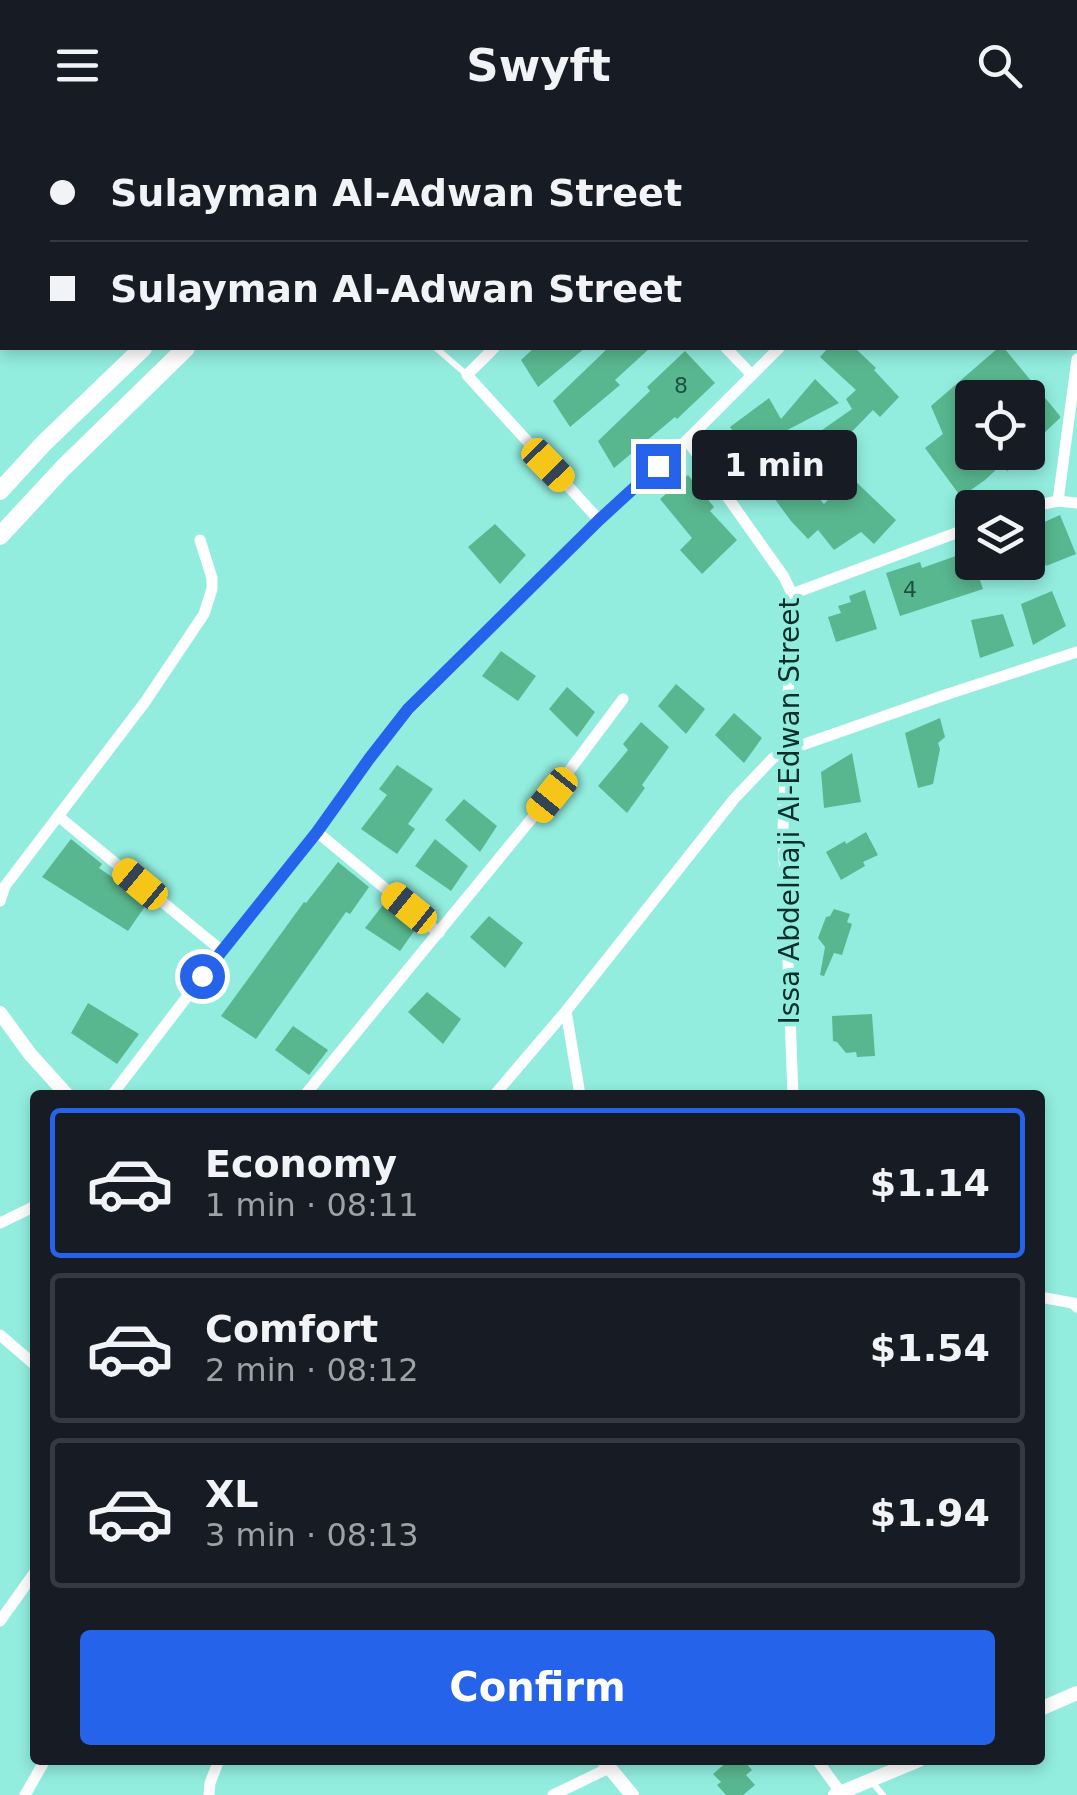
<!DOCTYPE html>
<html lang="en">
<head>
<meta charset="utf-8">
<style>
	:root { --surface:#171b24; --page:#20242c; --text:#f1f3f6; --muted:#9ea1a6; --line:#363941; --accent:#2563eb }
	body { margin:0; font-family:"DejaVu Sans",sans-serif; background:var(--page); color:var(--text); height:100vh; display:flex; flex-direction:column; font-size:38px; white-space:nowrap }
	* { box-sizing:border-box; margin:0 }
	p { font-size:32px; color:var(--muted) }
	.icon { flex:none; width:55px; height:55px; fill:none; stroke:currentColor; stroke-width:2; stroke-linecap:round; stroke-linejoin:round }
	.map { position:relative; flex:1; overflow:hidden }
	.details { position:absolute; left:30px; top:960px; width:1015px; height:675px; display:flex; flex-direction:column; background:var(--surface); border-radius:10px; box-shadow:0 5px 15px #0003 }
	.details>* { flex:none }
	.banner { position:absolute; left:0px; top:0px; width:1078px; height:220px; box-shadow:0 5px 15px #0003; display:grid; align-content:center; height:220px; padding:0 50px; background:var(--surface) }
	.controls { position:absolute; left:955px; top:250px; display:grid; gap:20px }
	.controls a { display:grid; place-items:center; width:90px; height:90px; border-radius:10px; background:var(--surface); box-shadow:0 5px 15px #0003; font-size:50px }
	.end { position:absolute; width:45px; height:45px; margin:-22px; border:12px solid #2563eb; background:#fff; box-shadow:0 0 0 5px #fff }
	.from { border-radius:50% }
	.bubble { position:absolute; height:70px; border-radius:10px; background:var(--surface); box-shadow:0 5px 15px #0003; font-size:32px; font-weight:700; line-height:70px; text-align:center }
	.car { position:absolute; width:30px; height:60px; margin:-30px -15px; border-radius:12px; box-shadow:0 0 8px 2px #0007; background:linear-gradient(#f5c518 24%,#345 0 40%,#f5c518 0 76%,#345 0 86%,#f5c518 0) }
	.banner b { display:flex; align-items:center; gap:35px; height:95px; font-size:38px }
	.banner b+b { border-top:2px solid var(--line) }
	.banner i { width:25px; height:25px; background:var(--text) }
	ul { padding:18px 0 0; list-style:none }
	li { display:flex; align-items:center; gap:30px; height:150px; margin:0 20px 15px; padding:0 30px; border:5px solid var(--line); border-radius:10px }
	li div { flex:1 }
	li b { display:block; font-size:38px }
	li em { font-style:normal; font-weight:700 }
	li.selected { border-color:var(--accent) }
	li>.icon { width:90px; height:90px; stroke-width:1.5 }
	.button { display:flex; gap:20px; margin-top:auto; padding:20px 50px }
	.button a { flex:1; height:115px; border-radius:10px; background:var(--accent); color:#fff; font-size:40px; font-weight:700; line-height:115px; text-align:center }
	header { display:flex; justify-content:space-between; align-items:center; height:130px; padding:0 50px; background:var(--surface); font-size:45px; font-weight:700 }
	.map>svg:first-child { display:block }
</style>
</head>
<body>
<header><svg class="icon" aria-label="menu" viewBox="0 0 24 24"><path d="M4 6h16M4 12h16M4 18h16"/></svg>Swyft<svg class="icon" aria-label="search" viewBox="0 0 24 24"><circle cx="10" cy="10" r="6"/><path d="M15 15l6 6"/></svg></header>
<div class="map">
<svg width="1077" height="1665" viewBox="0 0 1077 1665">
	<rect width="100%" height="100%" fill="#92eddf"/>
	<!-- building -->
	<g fill="#59b78f">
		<polygon points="534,218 585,218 538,257 521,230"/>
		<polygon points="608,218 650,218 615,250 620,255 570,297 553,271"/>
		<polygon points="828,218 855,218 876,238 874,240 899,267 880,287 873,280 833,321 815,305 852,279 846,269 856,260 820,227"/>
		<polygon points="998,218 1004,218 1060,286 1060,288 1028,318 1028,268 972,268 972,322 1039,322 1007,341 1001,335 985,350 961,367 925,318 943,304 931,276"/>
		<polygon points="685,221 715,253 677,289 675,287 614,338 598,311 650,261 647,257"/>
		<polygon points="815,249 839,273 755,317 748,323 730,297 769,268 781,289"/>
		<polygon points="795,319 816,350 807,355 824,374 851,347 896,390 874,414 861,402 834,420 818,400 808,409 791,391 757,345"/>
		<polygon points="688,345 714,377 710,381 737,410 702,444 680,420 692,408 660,369"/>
		<polygon points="1060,385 1076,424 1046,436 1031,398"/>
		<polygon points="495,394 526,425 500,454 468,417"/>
		<polygon points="970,421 983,459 900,486 886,443 920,432 922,438"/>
		<polygon points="865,460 877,499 836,512 828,487 841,483 838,476 851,472 849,466"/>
		<polygon points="1052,461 1066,496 1033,515 1021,474"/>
		<polygon points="1003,484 1014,516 980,528 971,490"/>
		<polygon points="501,521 536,546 518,571 482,546"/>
		<polygon points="676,554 705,579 686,604 658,576"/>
		<polygon points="567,557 595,582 577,607 549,579"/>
		<polygon points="734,583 762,608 744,633 715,605"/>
		<polygon points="940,588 945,607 938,613 940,619 933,654 918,658 905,603"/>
		<polygon points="641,592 669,617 642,655 645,658 627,683 598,656 628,620 623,614"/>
		<polygon points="852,623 861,672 824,678 821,642"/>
		<polygon points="397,635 433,659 408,694 415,699 397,724 361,699 387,665 379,659"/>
		<polygon points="464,669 497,696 480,722 445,690"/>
		<polygon points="866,702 878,725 863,732 865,736 841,750 826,722 845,711 846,714"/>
		<polygon points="71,709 102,734 99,738 148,772 128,801 42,747"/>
		<polygon points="435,709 468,736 451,761 415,736"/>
		<polygon points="338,732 369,757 350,784 346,782 256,909 221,886 304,772 306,773"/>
		<polygon points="386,771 417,797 400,821 365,798"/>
		<polygon points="834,779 850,784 847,792 852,794 842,825 834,823 824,846 820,845 825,817 818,808 826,787 830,786"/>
		<polygon points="489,786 523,813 505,838 470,807"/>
		<polygon points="427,862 461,889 443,914 408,882"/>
		<polygon points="88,873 139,904 117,934 71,903"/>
		<polygon points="872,884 875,926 857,927 856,922 846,923 837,912 833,911 832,886"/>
		<polygon points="293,896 328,920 309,945 275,920"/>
		<polygon points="729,1630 743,1630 752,1640 746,1645 755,1655 743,1665 726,1665 717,1655 721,1652 713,1644"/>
	</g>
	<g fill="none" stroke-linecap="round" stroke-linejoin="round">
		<!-- service -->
		<g stroke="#fff" stroke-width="6">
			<polyline points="436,218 466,244"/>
			<polyline points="871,1651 883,1665"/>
		</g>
		<!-- minor -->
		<g stroke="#fff" stroke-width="11">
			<polyline points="522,0 525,2"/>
			<polyline points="312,2 312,0"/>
			<polyline points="778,2 781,0"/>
			<polyline points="1075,152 1077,153"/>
			<polyline points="494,218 467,245 599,390"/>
			<polyline points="726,218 751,244"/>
			<polyline points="687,310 784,447 792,464 783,699 793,965"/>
			<polyline points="1058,371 1077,229"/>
			<polyline points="1025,378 1058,371 1077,373"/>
			<polyline points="792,464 972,397"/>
			<polyline points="58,686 222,821"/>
			<polyline points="317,702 439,803"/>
			<polyline points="0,771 5,756 145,572 204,484 212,459 212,448 200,410"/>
			<polyline points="566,881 580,965"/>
			<polyline points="496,963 566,881 734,669 773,628 785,621 945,565 1077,522"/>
			<polyline points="112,965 222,821 317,702 369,629 409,579 599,390 687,310 779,218"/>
			<polyline points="305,965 551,665 623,569"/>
			<polyline points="0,1093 35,1076"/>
			<polyline points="1040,1167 1073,1173 1077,1177"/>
			<polyline points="0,1205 35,1235"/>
			<polyline points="0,1491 35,1442"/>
			<polyline points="817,1630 841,1663"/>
			<polyline points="25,1665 45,1630"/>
			<polyline points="209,1665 210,1653 219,1630"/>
			<polyline points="553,1665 609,1638"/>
		</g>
		<!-- tertiary -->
		<g stroke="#fff" stroke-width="14">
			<polyline points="0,883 30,924 67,965"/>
			<polyline points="1040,1579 1077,1563"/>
			<polyline points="603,1630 632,1665"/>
			<polyline points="835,1665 919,1630"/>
		</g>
		<!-- secondary -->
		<g stroke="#fff" stroke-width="18">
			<polyline points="374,2 376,0"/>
			<polyline points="419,2 421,0"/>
			<polyline points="0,361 44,313 143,218"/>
			<polyline points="0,406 63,338 186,218"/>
		</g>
	</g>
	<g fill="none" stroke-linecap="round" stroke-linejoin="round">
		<!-- route -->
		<polyline stroke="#2563eb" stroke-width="12" points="202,846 317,702 369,629 408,579 599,390 658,336"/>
	</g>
	<g text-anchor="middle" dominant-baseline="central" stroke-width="9" stroke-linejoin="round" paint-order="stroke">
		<!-- number labels -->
		<g font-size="22" fill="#1b5143">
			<text x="681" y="255">8</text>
			<text x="910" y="459">4</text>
		</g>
		<!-- street labels -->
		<g font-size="28" fill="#062f2a" stroke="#92eddf">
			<text transform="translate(789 681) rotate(-90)">Issa Abdelnaji Al-Edwan Street</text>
		</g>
	</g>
</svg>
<div class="controls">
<a><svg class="icon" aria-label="locate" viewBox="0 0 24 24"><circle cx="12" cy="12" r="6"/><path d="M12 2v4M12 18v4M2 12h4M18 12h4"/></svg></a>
<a><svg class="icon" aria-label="layers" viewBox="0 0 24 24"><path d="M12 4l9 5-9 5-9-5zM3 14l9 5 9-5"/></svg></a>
</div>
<i class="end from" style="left:202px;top:846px"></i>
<i class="end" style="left:658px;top:336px"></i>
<div class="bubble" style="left:692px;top:300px;width:165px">1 min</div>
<i class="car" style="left:548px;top:335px;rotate:136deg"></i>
<i class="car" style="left:552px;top:665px;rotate:219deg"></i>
<i class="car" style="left:140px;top:754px;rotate:310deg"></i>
<i class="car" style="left:409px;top:778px;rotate:309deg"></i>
<div class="banner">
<b><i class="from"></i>Sulayman Al-Adwan Street</b>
<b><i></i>Sulayman Al-Adwan Street</b>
</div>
<section class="details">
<ul>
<li class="selected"><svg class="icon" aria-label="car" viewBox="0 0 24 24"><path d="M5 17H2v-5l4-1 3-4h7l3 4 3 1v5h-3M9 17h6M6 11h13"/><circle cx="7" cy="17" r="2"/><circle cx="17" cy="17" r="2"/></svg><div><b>Economy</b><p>1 min · 08:11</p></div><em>$1.14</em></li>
<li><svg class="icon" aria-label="car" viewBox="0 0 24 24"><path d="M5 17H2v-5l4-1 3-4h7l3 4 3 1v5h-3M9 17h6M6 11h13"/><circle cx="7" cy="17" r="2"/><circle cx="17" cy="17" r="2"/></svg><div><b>Comfort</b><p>2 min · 08:12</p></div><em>$1.54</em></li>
<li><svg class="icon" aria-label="car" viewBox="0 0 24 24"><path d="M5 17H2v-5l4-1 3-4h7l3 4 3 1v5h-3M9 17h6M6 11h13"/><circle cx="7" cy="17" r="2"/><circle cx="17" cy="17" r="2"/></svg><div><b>XL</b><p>3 min · 08:13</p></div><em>$1.94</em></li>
</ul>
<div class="button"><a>Confirm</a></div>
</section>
</div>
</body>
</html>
